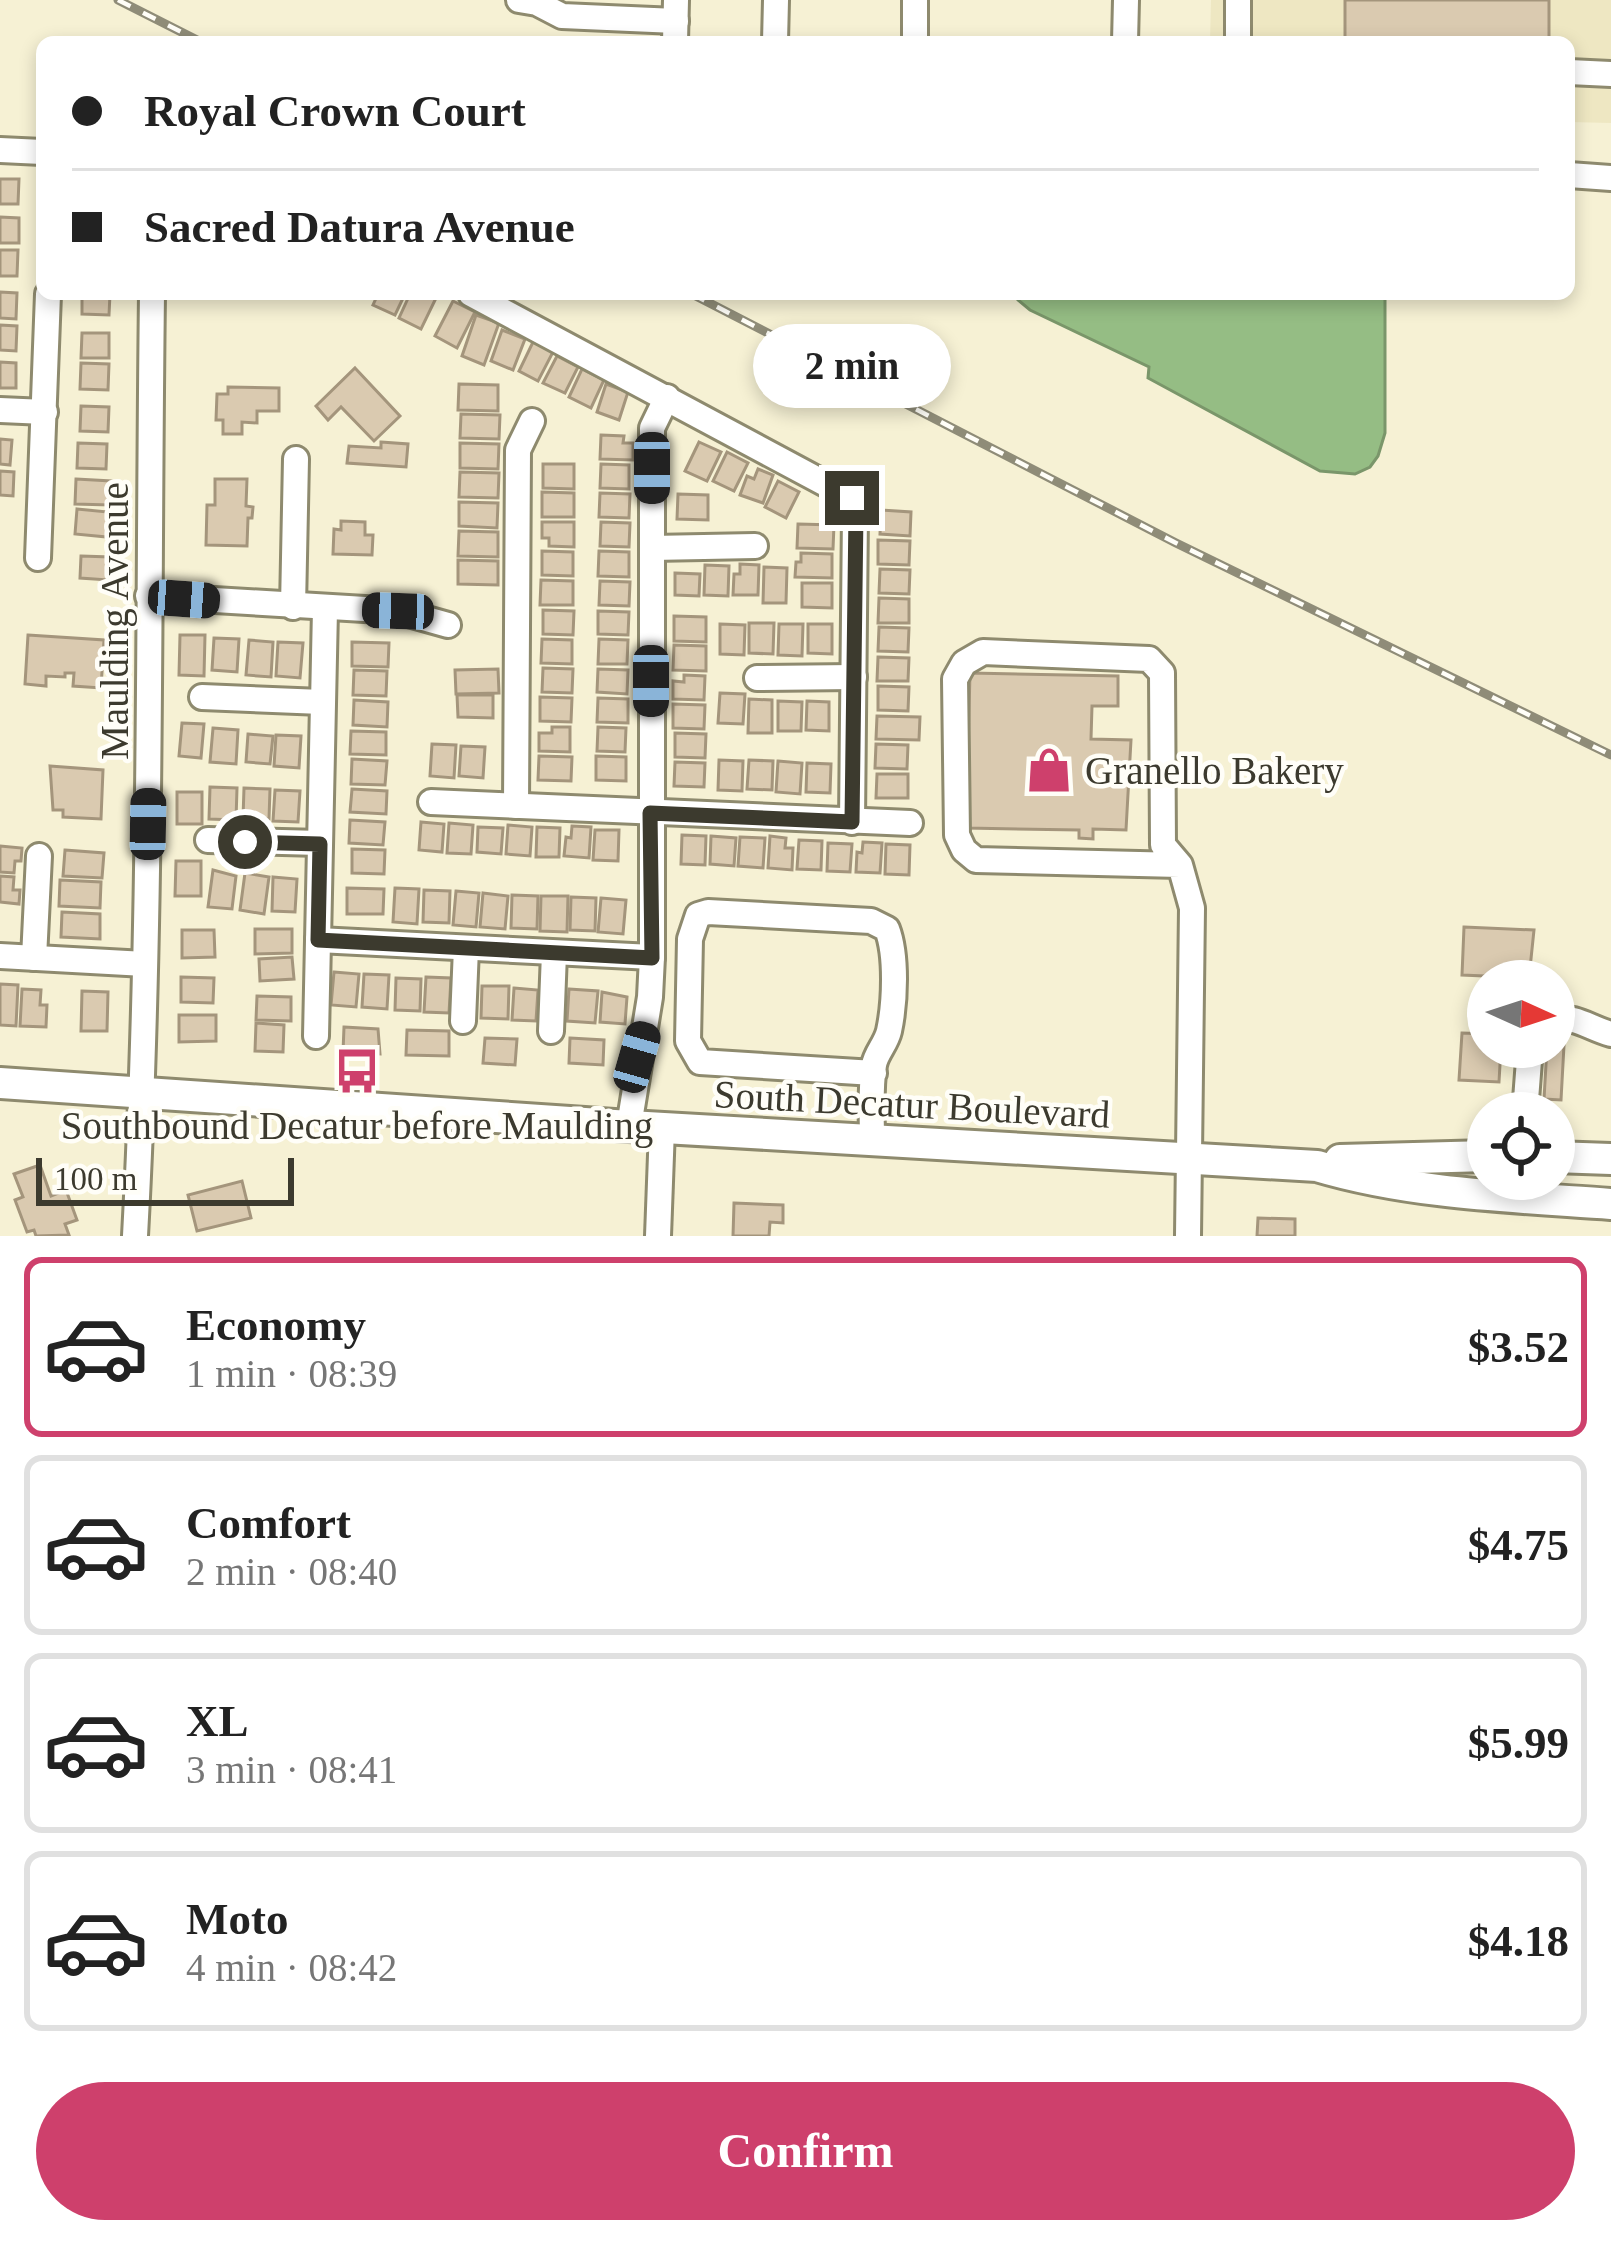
<!DOCTYPE html>
<html lang="en">
<head>
<meta charset="utf-8">
<style>
	:root { --surface:#fff; --page:#f6f6f6; --text:#222; --muted:#767676; --line:#e0e0e0; --accent:#ce406c }
	body { margin:0; font-family:Georgia,serif; background:var(--page); color:var(--text); height:100vh; display:flex; flex-direction:column; font-size:45px; white-space:nowrap }
	* { box-sizing:border-box; margin:0 }
	p { font-size:39px; color:var(--muted) }
	.icon { flex:none; width:66px; height:66px; fill:none; stroke:currentColor; stroke-width:2; stroke-linecap:round; stroke-linejoin:round }
	.map { position:relative; height:1236px; overflow:hidden }
	.details { display:flex; flex-direction:column; background:var(--surface); flex:1 }
	.details>* { flex:none }
	.hud { position:absolute; left:36px; top:36px; width:1539px; height:264px; border-radius:18px; box-shadow:0 6px 18px #0003; display:grid; align-content:center; height:264px; padding:0 36px; background:var(--surface) }
	.needle { width:78px; rotate:93deg }
	.controls { position:absolute; left:1467px; top:960px; display:grid; gap:24px }
	.controls a { display:grid; place-items:center; width:108px; height:108px; border-radius:50%; background:var(--surface); box-shadow:0 6px 18px #0003; font-size:60px }
	.scale { position:absolute; left:36px; bottom:30px; width:258px; box-sizing:border-box; padding-left:12px; border:6px solid #3c3a2e; border-top:0; font-size:33px; line-height:42px; white-space:nowrap; color:#3c3a2e; -webkit-text-stroke:9px #fffef8; paint-order:stroke }
	.end { position:absolute; width:54px; height:54px; margin:-27px; border:15px solid #3c3a2e; background:#fff; box-shadow:0 0 0 6px #fff }
	.from { border-radius:50% }
	.bubble { position:absolute; height:84px; border-radius:42px; background:var(--surface); box-shadow:0 6px 18px #0003; font-size:39px; font-weight:700; line-height:84px; text-align:center }
	.car { position:absolute; width:36px; height:72px; margin:-36px -18px; border-radius:15px; box-shadow:0 0 9px 3px #0007; background:linear-gradient(#222 24%,#8ab4d8 0 40%,#222 0 76%,#8ab4d8 0 86%,#222 0) }
	.hud b { display:flex; align-items:center; gap:42px; height:114px; font-size:45px }
	.hud b+b { border-top:3px solid var(--line) }
	.hud i { width:30px; height:30px; background:var(--text) }
	ul { padding:21px 0 0; list-style:none }
	li { display:flex; align-items:center; gap:36px; height:180px; margin:0 24px 18px; padding:0 12px; border:6px solid var(--line); border-radius:18px }
	li div { flex:1 }
	li b { display:block; font-size:45px }
	li em { font-style:normal; font-weight:700 }
	li.selected { border-color:var(--accent) }
	li>.icon { width:108px; height:108px; stroke-width:1.5 }
	.button { display:flex; gap:24px; margin-top:auto; padding:24px 36px }
	.button a { flex:1; height:138px; border-radius:72px; background:var(--accent); color:#fff; font-size:48px; font-weight:700; line-height:138px; text-align:center }
	.map>svg:first-child { display:block }
</style>
</head>
<body>
<div class="map">
<svg width="1611" height="1236" viewBox="0 0 1611 1236">
	<rect width="100%" height="100%" fill="#f6f1d4"/>
	<!-- built -->
	<polygon fill="#eee7c2" points="1211,0 1611,0 1611,123 1569,122 1569,42 1210,42"/>
	<!-- water -->
	<polygon fill="#95bd84" stroke="#7a966a" stroke-width="3" points="1011,294 1385,294 1385,433 1378,456 1370,467 1355,474 1320,471 1148,378 1149,367 1030,310"/>
	<!-- building -->
	<g fill="#dacab0" stroke="#a4957c" stroke-width="3">
		<rect x="1345" y="0" width="204" height="42"/>
		<polygon points="0,179 19,179 18,204 0,204"/>
		<polygon points="0,217 19,218 19,243 0,243"/>
		<polygon points="0,250 18,250 17,276 0,276"/>
		<polygon points="0,292 17,293 16,319 0,318"/>
		<polygon points="82,294 110,294 109,315 82,314"/>
		<polygon points="378,294 405,294 395,315 373,305"/>
		<polygon points="410,294 438,294 421,329 399,318"/>
		<polygon points="453,301 475,312 457,348 435,336"/>
		<polygon points="476,315 499,323 484,365 462,356"/>
		<polygon points="0,325 17,326 16,351 0,350"/>
		<polygon points="502,330 525,339 513,370 491,361"/>
		<polygon points="82,333 109,333 109,358 81,358"/>
		<polygon points="533,342 553,352 538,381 519,371"/>
		<polygon points="557,356 578,367 565,393 543,383"/>
		<polygon points="0,362 16,363 16,388 0,388"/>
		<polygon points="81,363 109,364 108,390 80,389"/>
		<polygon points="355,368 400,416 374,441 341,407 328,420 316,406"/>
		<polygon points="582,369 604,380 591,408 569,397"/>
		<polygon points="459,384 498,385 498,411 458,410"/>
		<polygon points="606,384 628,392 619,420 597,412"/>
		<polygon points="228,387 279,388 279,411 257,411 257,423 242,422 242,434 223,434 223,420 216,420 217,394 228,394"/>
		<polygon points="81,406 109,407 108,432 80,431"/>
		<polygon points="461,414 500,415 499,439 460,438"/>
		<polygon points="601,435 624,436 623,443 633,443 633,460 600,459"/>
		<polygon points="0,439 12,440 10,465 0,464"/>
		<polygon points="381,442 408,444 406,467 347,463 349,446 381,448"/>
		<polygon points="699,442 721,452 707,481 685,471"/>
		<polygon points="78,443 107,444 106,469 77,468"/>
		<polygon points="460,443 499,444 498,469 460,468"/>
		<polygon points="727,452 748,463 734,491 713,481"/>
		<polygon points="543,464 574,464 574,489 543,488"/>
		<polygon points="601,464 629,465 629,489 600,488"/>
		<polygon points="758,469 773,475 763,503 740,495 747,476 754,479"/>
		<polygon points="0,471 14,472 13,496 0,495"/>
		<polygon points="460,472 499,473 498,498 459,497"/>
		<polygon points="76,479 111,481 110,505 75,504"/>
		<polygon points="215,479 247,479 246,506 253,507 252,518 248,518 247,546 206,545 207,505 215,505"/>
		<polygon points="778,481 799,492 786,518 765,507"/>
		<polygon points="542,492 574,493 574,517 542,517"/>
		<polygon points="600,493 630,494 629,518 599,517"/>
		<polygon points="678,494 708,495 708,520 677,519"/>
		<polygon points="459,502 498,503 497,528 459,526"/>
		<polygon points="77,509 108,512 107,537 75,534"/>
		<polygon points="881,510 911,512 910,536 880,534"/>
		<polygon points="341,521 365,522 365,535 373,535 372,555 333,554 334,529 341,530"/>
		<polygon points="542,522 574,522 574,547 549,546 549,538 542,538"/>
		<polygon points="601,522 630,523 629,547 600,546"/>
		<polygon points="798,524 834,525 833,549 797,548"/>
		<polygon points="459,531 498,532 498,557 458,556"/>
		<polygon points="878,540 910,541 909,565 878,564"/>
		<polygon points="542,551 573,552 573,576 542,575"/>
		<polygon points="599,551 629,552 629,577 598,576"/>
		<polygon points="801,553 832,554 832,578 795,577 796,562 801,562"/>
		<polygon points="81,556 110,557 108,580 80,578"/>
		<polygon points="458,560 498,561 498,585 458,584"/>
		<polygon points="740,564 759,565 758,595 733,595 734,574 740,574"/>
		<polygon points="705,565 729,566 728,596 704,595"/>
		<polygon points="764,567 787,568 786,603 763,603"/>
		<polygon points="880,569 910,570 909,594 879,593"/>
		<polygon points="675,573 700,574 699,596 675,595"/>
		<polygon points="541,580 573,581 573,605 540,605"/>
		<polygon points="600,581 630,582 629,606 599,605"/>
		<polygon points="802,583 832,583 832,608 802,607"/>
		<polygon points="879,598 909,599 909,623 878,623"/>
		<polygon points="543,610 574,611 573,635 543,634"/>
		<polygon points="598,611 629,612 628,635 598,634"/>
		<polygon points="674,616 706,617 706,642 674,641"/>
		<polygon points="749,623 774,623 773,654 749,653"/>
		<polygon points="720,624 745,625 744,655 720,654"/>
		<polygon points="779,624 803,624 802,656 778,655"/>
		<polygon points="808,624 832,624 832,654 808,653"/>
		<polygon points="879,627 909,628 908,652 878,651"/>
		<polygon points="28,635 104,640 101,688 73,686 74,673 65,673 65,677 46,676 46,686 25,684"/>
		<polygon points="180,635 205,635 204,676 179,675"/>
		<polygon points="214,638 239,639 237,672 212,670"/>
		<polygon points="542,639 572,640 572,664 541,663"/>
		<polygon points="599,639 628,640 627,664 598,664"/>
		<polygon points="249,640 273,642 271,677 246,675"/>
		<polygon points="278,642 303,643 300,678 276,676"/>
		<polygon points="352,642 389,643 388,667 352,666"/>
		<polygon points="674,645 706,646 706,671 673,670"/>
		<polygon points="878,657 909,658 908,681 877,681"/>
		<polygon points="543,668 573,669 572,693 542,692"/>
		<polygon points="498,669 499,693 456,694 455,670"/>
		<polygon points="598,669 628,670 627,694 597,692"/>
		<polygon points="354,670 387,671 386,696 353,695"/>
		<polygon points="970,673 1118,676 1118,706 1092,706 1091,739 1131,740 1126,830 1093,829 1093,839 1079,838 1079,830 966,828"/>
		<polygon points="684,675 705,676 704,700 673,699 673,681 684,682"/>
		<polygon points="878,686 909,687 908,711 878,710"/>
		<polygon points="720,693 745,694 743,724 718,723"/>
		<polygon points="457,695 493,695 493,718 458,717"/>
		<polygon points="540,697 572,698 571,722 540,721"/>
		<polygon points="598,698 628,699 628,723 597,722"/>
		<polygon points="749,699 772,700 772,733 748,733"/>
		<polygon points="354,700 388,702 387,727 353,725"/>
		<polygon points="778,701 802,702 801,731 778,731"/>
		<polygon points="807,701 829,702 829,731 806,730"/>
		<polygon points="673,704 705,705 704,729 673,728"/>
		<polygon points="877,716 920,717 919,740 876,739"/>
		<polygon points="182,723 204,724 201,758 179,756"/>
		<polygon points="552,727 570,727 570,752 539,751 539,733 552,733"/>
		<polygon points="598,727 626,728 625,752 597,751"/>
		<polygon points="213,728 238,730 236,764 210,762"/>
		<polygon points="351,731 386,732 386,755 350,754"/>
		<polygon points="675,733 706,734 705,758 675,757"/>
		<polygon points="248,734 273,736 270,764 246,762"/>
		<polygon points="276,735 301,736 299,768 274,766"/>
		<polygon points="432,744 456,745 454,778 430,776"/>
		<polygon points="876,744 908,745 907,769 875,768"/>
		<polygon points="461,746 485,747 483,778 459,776"/>
		<polygon points="539,756 572,757 571,781 538,780"/>
		<polygon points="596,756 626,757 626,781 596,780"/>
		<polygon points="352,759 387,761 385,785 351,784"/>
		<polygon points="719,760 743,761 742,791 718,790"/>
		<polygon points="749,760 773,761 772,790 747,789"/>
		<polygon points="778,761 802,763 800,794 776,792"/>
		<polygon points="675,762 705,763 704,787 674,786"/>
		<polygon points="807,763 831,764 830,793 806,792"/>
		<polygon points="50,766 103,770 101,819 63,817 63,810 53,810"/>
		<polygon points="877,774 908,774 908,798 876,798"/>
		<polygon points="210,787 237,788 236,820 209,819"/>
		<polygon points="244,788 270,789 269,819 243,818"/>
		<polygon points="352,789 387,791 386,814 350,812"/>
		<polygon points="275,790 300,791 298,822 273,821"/>
		<rect x="177" y="792" width="25" height="32"/>
		<polygon points="350,820 385,822 383,845 349,843"/>
		<polygon points="421,822 444,824 442,852 419,850"/>
		<polygon points="449,823 473,825 471,854 447,853"/>
		<polygon points="508,825 532,827 530,856 506,854"/>
		<polygon points="572,826 591,827 589,858 564,856 566,837 571,838"/>
		<polygon points="478,827 503,828 501,854 477,852"/>
		<polygon points="537,827 560,828 559,857 536,857"/>
		<polygon points="595,830 619,830 618,861 593,860"/>
		<polygon points="682,835 706,836 705,865 681,864"/>
		<polygon points="711,836 736,838 734,866 710,864"/>
		<polygon points="770,836 786,838 785,848 793,848 792,870 768,868"/>
		<polygon points="740,837 765,838 763,868 738,866"/>
		<polygon points="799,840 822,841 821,870 797,869"/>
		<polygon points="863,842 882,843 880,873 856,872 857,852 862,853"/>
		<polygon points="828,843 852,844 850,872 827,871"/>
		<polygon points="886,844 910,845 909,875 885,874"/>
		<polygon points="0,846 22,848 21,861 15,861 14,873 0,872"/>
		<polygon points="352,849 385,850 384,874 352,873"/>
		<polygon points="65,850 104,853 102,878 63,876"/>
		<polygon points="176,861 201,861 201,896 175,896"/>
		<polygon points="213,870 236,876 232,909 208,907"/>
		<polygon points="245,873 269,877 264,914 240,910"/>
		<polygon points="0,876 14,877 13,890 20,890 19,904 0,902"/>
		<polygon points="273,877 297,879 295,912 272,911"/>
		<polygon points="60,880 101,882 100,908 59,906"/>
		<polygon points="347,888 384,889 383,914 347,914"/>
		<polygon points="395,888 419,889 417,924 393,922"/>
		<polygon points="424,890 450,891 449,923 423,922"/>
		<polygon points="456,891 479,893 476,927 453,925"/>
		<polygon points="483,893 508,896 505,929 480,927"/>
		<polygon points="512,895 538,896 537,929 511,928"/>
		<polygon points="541,896 568,896 567,932 540,931"/>
		<polygon points="571,897 596,898 595,931 570,930"/>
		<polygon points="601,898 626,900 623,934 598,932"/>
		<polygon points="62,912 100,914 100,939 61,937"/>
		<polygon points="1464,927 1534,930 1529,978 1462,975"/>
		<polygon points="255,929 292,929 292,953 255,954"/>
		<polygon points="182,930 214,930 215,957 182,958"/>
		<polygon points="292,957 294,979 260,981 259,959"/>
		<polygon points="334,972 359,974 356,1007 331,1005"/>
		<polygon points="364,974 389,975 387,1009 362,1007"/>
		<polygon points="181,977 214,978 213,1003 181,1002"/>
		<polygon points="426,977 451,978 449,1013 424,1012"/>
		<polygon points="396,978 421,979 420,1011 395,1010"/>
		<polygon points="0,984 18,985 16,1026 0,1025"/>
		<polygon points="482,986 509,986 508,1019 481,1018"/>
		<polygon points="514,988 538,990 536,1021 512,1020"/>
		<polygon points="22,989 41,990 40,1005 47,1005 46,1027 20,1026"/>
		<polygon points="569,989 598,991 595,1023 567,1021"/>
		<polygon points="82,991 108,992 107,1031 81,1031"/>
		<polygon points="602,992 627,997 625,1024 600,1022"/>
		<polygon points="257,996 291,997 291,1021 256,1020"/>
		<polygon points="179,1015 216,1015 216,1041 179,1042"/>
		<polygon points="256,1023 284,1025 283,1052 255,1051"/>
		<polygon points="344,1027 378,1029 380,1054 343,1052"/>
		<polygon points="1554,1027 1565,1027 1561,1100 1544,1099 1547,1047 1554,1047"/>
		<polygon points="407,1030 449,1031 449,1056 406,1055"/>
		<polygon points="1462,1033 1488,1034 1488,1047 1501,1047 1499,1082 1459,1080"/>
		<polygon points="485,1038 517,1039 515,1065 483,1063"/>
		<polygon points="570,1038 604,1040 603,1065 569,1063"/>
		<polygon points="40,1165 51,1196 66,1190 77,1220 65,1224 69,1235 36,1236 34,1230 27,1232 15,1200 23,1197 14,1174"/>
		<polygon points="242,1181 251,1218 197,1231 188,1195"/>
		<polygon points="734,1203 783,1205 783,1223 770,1222 769,1236 733,1236"/>
		<polygon points="1258,1218 1295,1219 1295,1236 1257,1236"/>
	</g>
	<g fill="none" stroke-linecap="round" stroke-linejoin="round">
		<!-- minor casing -->
		<g stroke="#8e8a6e" stroke-width="30">
			<g id="minor">
				<polyline points="519,0 537,3 562,16 676,21"/>
				<polyline points="675,42 676,0"/>
				<polyline points="775,42 776,0"/>
				<polyline points="915,42 915,0"/>
				<polyline points="1125,42 1126,0"/>
				<polyline points="1238,42 1238,0"/>
				<polyline points="1569,72 1611,74"/>
				<polyline points="0,150 42,152"/>
				<polyline points="1569,175 1611,178"/>
				<polyline points="471,294 852,498 855,512 852,822"/>
				<polyline points="0,410 45,412"/>
				<polyline points="652,548 755,546"/>
				<polyline points="38,558 48,294"/>
				<polyline points="148,596 398,611 448,625"/>
				<polyline points="293,607 296,459"/>
				<polyline points="757,678 854,677"/>
				<polyline points="202,697 322,702"/>
				<polyline points="431,802 910,823"/>
				<polyline points="516,806 518,450 532,421"/>
				<polyline points="208,840 320,843"/>
				<polyline points="1180,865 976,860 964,850 957,835 955,679 964,663 983,652 1149,659 1162,673 1163,845 1180,865 1192,908 1188,1236"/>
				<polyline points="318,940 652,957"/>
				<polyline points="0,956 145,964"/>
				<polyline points="34,958 39,856"/>
				<path d="M 1554,1019 C 1577,1016 1589,1028 1611,1034"/>
				<polyline points="463,1021 466,948"/>
				<polyline points="551,1031 554,953"/>
				<polyline points="316,1036 325,609"/>
				<polyline points="1525,1113 1530,1047"/>
				<polyline points="629,1126 650,997 652,957 652,428 667,397"/>
				<path d="M 872,1141 C 872,1116 870,1089 874,1065 C 876,1053 886,1044 889,1031 C 895,1003 897,955 887,929 L 871,921 L 708,912 L 698,915 L 690,939 L 688,1041 L 700,1062 L 874,1073"/>
				<path d="M 135,1236 C 152,922 148,608 152,294"/>
				<polyline points="658,1236 662,1128"/>
			</g>
		</g>
		<!-- major casing -->
		<g stroke="#8e8a6e" stroke-width="36">
			<g id="major">
				<path d="M 0,1083 L 629,1126 L 1317,1166 C 1411,1194 1514,1197 1611,1204"/>
				<polyline points="1554,1157 1611,1159"/>
				<polyline points="1340,1160 1488,1156"/>
			</g>
		</g>
		<!-- minor -->
		<use href="#minor" stroke="#fff" stroke-width="24"/>
		<!-- major -->
		<use href="#major" stroke="#fff" stroke-width="30"/>
		<!-- rail casing -->
		<g stroke="#8f8c78" stroke-width="9">
			<g id="rail">
				<polyline points="118,0 201,42"/>
				<polyline points="692,294 1176,543 1611,755"/>
			</g>
		</g>
		<!-- rail -->
		<use href="#rail" stroke="#fffef8" stroke-width="4.5" stroke-dasharray="14" stroke-linecap="butt"/>
	</g>
	<g fill="none" stroke-linecap="round" stroke-linejoin="round">
		<!-- route -->
		<polyline stroke="#3c3a2e" stroke-width="15" points="245,842 320,844 318,940 652,958 650,813 852,822 856,512 852,498"/>
	</g>
	<!-- icons -->
	<defs>
		<g id="shop-bare" transform="scale(3.6)"><path d="M-5-2.5h2.3a2.7 3.5 0 0 1 5.4 0H5L5.5 6h-11ZM-1.5-2.5h3a1.5 2.3 0 0 0-3 0Z" fill="#ce406c" stroke="#fffef8" stroke-width="2.5" paint-order="stroke"/></g>
		<g id="bus-bare" transform="scale(3.6)"><path d="M-5-6H5V4H4V6H2V4H-2V6H-4V4H-5ZM-3.5-4V0h7V-4ZM-3.5 1.2v1.5H-2V1.2ZM2 1.2v1.5H3.5V1.2Z" fill="#ce406c" stroke="#fffef8" stroke-width="2.5" paint-order="stroke"/></g>
	</defs>
	<g fill-rule="evenodd">
		<use href="#shop-bare" x="1049" y="770"/>
		<use href="#bus-bare" x="357" y="1071"/>
	</g>
	<g text-anchor="middle" dominant-baseline="central" stroke-width="9" stroke-linejoin="round" paint-order="stroke">
		<!-- street labels -->
		<g font-size="39" fill="#3c3a2e" stroke="#fffef8">
			<text transform="translate(114 621) rotate(-90)">Maulding Avenue</text>
			<text transform="translate(912 1104) rotate(3)">South Decatur Boulevard</text>
		</g>
		<!-- poi labels -->
		<g font-size="39" fill="#3c3a2e" stroke="#fffef8" text-anchor="start">
			<text x="1085" y="770">Granello Bakery</text>
			<text x="357" y="1125" text-anchor="middle">Southbound Decatur before Maulding</text>
		</g>
	</g>
</svg>
<div class="controls">
<a><svg class="needle" viewBox="-14 -14 28 28"><path d="M0-13l5 13h-10z" fill="#e53935"/><path d="M0 13l5-13h-10z" fill="#767676"/></svg></a>
<a><svg class="icon" aria-label="locate" viewBox="0 0 24 24"><circle cx="12" cy="12" r="6"/><path d="M12 2v4M12 18v4M2 12h4M18 12h4"/></svg></a>
</div>
<div class="scale">100 m</div>
<i class="end from" style="left:245px;top:842px"></i>
<i class="end" style="left:852px;top:498px"></i>
<div class="bubble" style="left:753px;top:324px;width:198px">2 min</div>
<i class="car" style="left:652px;top:468px;rotate:180deg"></i>
<i class="car" style="left:184px;top:599px;rotate:94deg"></i>
<i class="car" style="left:398px;top:611px;rotate:272deg"></i>
<i class="car" style="left:651px;top:681px;rotate:180deg"></i>
<i class="car" style="left:148px;top:824px;rotate:1deg"></i>
<i class="car" style="left:637px;top:1057px;rotate:16deg"></i>
<div class="hud">
<b><i class="from"></i>Royal Crown Court</b>
<b><i></i>Sacred Datura Avenue</b>
</div>
</div>
<section class="details">
<ul>
<li class="selected"><svg class="icon" aria-label="car" viewBox="0 0 24 24"><path d="M5 17H2v-5l4-1 3-4h7l3 4 3 1v5h-3M9 17h6M6 11h13"/><circle cx="7" cy="17" r="2"/><circle cx="17" cy="17" r="2"/></svg><div><b>Economy</b><p>1 min · 08:39</p></div><em>$3.52</em></li>
<li><svg class="icon" aria-label="car" viewBox="0 0 24 24"><path d="M5 17H2v-5l4-1 3-4h7l3 4 3 1v5h-3M9 17h6M6 11h13"/><circle cx="7" cy="17" r="2"/><circle cx="17" cy="17" r="2"/></svg><div><b>Comfort</b><p>2 min · 08:40</p></div><em>$4.75</em></li>
<li><svg class="icon" aria-label="car" viewBox="0 0 24 24"><path d="M5 17H2v-5l4-1 3-4h7l3 4 3 1v5h-3M9 17h6M6 11h13"/><circle cx="7" cy="17" r="2"/><circle cx="17" cy="17" r="2"/></svg><div><b>XL</b><p>3 min · 08:41</p></div><em>$5.99</em></li>
<li><svg class="icon" aria-label="car" viewBox="0 0 24 24"><path d="M5 17H2v-5l4-1 3-4h7l3 4 3 1v5h-3M9 17h6M6 11h13"/><circle cx="7" cy="17" r="2"/><circle cx="17" cy="17" r="2"/></svg><div><b>Moto</b><p>4 min · 08:42</p></div><em>$4.18</em></li>
</ul>
<div class="button"><a>Confirm</a></div>
</section>
</body>
</html>
